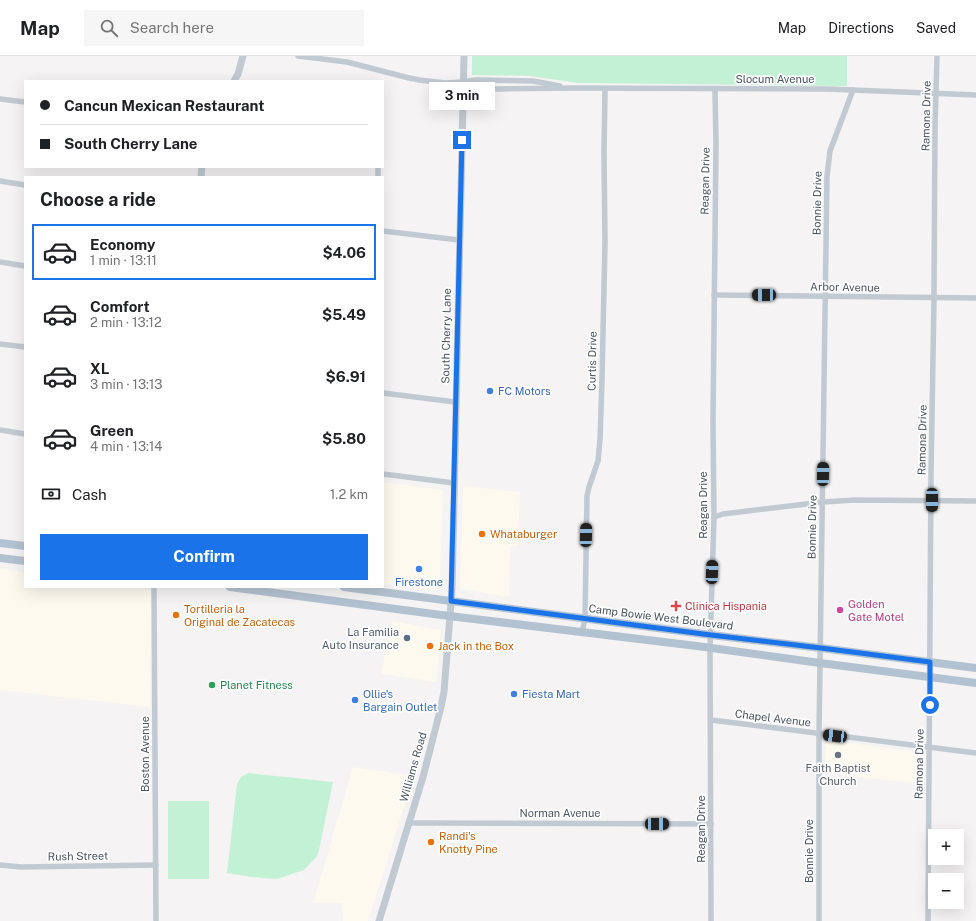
<!DOCTYPE html>
<html lang="en">
<head>
<meta charset="utf-8">
<style>
	:root { --surface:#fff; --page:#f6f6f6; --text:#202124; --muted:#757577; --line:#e0e0e0; --accent:#1a73e8 }
	body { margin:0; font-family:"Public Sans",sans-serif; background:var(--page); color:var(--text); height:100vh; display:flex; flex-direction:column; font-size:15px; white-space:nowrap }
	* { box-sizing:border-box; margin:0 }
	p { font-size:13px; color:var(--muted) }
	.icon { flex:none; width:22px; height:22px; fill:none; stroke:currentColor; stroke-width:2; stroke-linecap:round; stroke-linejoin:round }
	.map { position:relative; flex:1; overflow:hidden }
	.drawer { position:absolute; left:24px; top:120px; width:360px; height:412px; display:flex; flex-direction:column; background:var(--surface); border-radius:0px; box-shadow:0 4px 16px #0002 }
	.drawer>* { flex:none }
	.top-card { position:absolute; left:24px; top:24px; width:360px; height:88px; border-radius:0px; box-shadow:0 4px 16px #0002; display:grid; align-content:center; height:88px; padding:0 16px; background:var(--surface) }
	.tools { position:absolute; left:928px; top:773px; display:grid; gap:8px }
	.tools a { display:grid; place-items:center; width:36px; height:36px; border-radius:0px; background:var(--surface); box-shadow:0 4px 16px #0002; font-size:20px }
	.end { position:absolute; width:18px; height:18px; margin:-9px; border:5px solid #1a73e8; background:#fff; box-shadow:0 0 0 2px #fff }
	.from { border-radius:50% }
	.bubble { position:absolute; height:28px; border-radius:0px; background:var(--surface); box-shadow:0 4px 16px #0002; font-size:13px; font-weight:700; line-height:28px; text-align:center }
	.car { position:absolute; width:12px; height:24px; margin:-12px -6px; border-radius:5px; box-shadow:0 0 3px 1px #0007; background:linear-gradient(#222 24%,#8ab4d8 0 40%,#222 0 76%,#8ab4d8 0 86%,#222 0) }
	.top-card b { display:flex; align-items:center; gap:14px; height:38px; font-size:15px }
	.top-card b+b { border-top:1px solid var(--line) }
	.top-card i { width:10px; height:10px; background:var(--text) }
	ul { padding:0; list-style:none }
	li { display:flex; align-items:center; gap:12px; height:56px; margin:0 8px 6px; padding:0 8px; border:2px solid transparent; border-radius:0px }
	li div { flex:1 }
	li b { display:block; font-size:15px }
	li em { font-style:normal; font-weight:700 }
	li.selected { border-color:var(--accent) }
	li>.icon { width:36px; height:36px; stroke-width:1.5 }
	h2 { padding:0 16px; font-size:18px; line-height:48px }
	.pay { display:flex; align-items:center; gap:10px; height:44px; padding:0 16px; font-size:15px }
	.pay p { margin-inline-start:auto }
	.button { display:flex; gap:8px; margin-top:auto; padding:8px 16px }
	.button a { flex:1; height:46px; border-radius:0px; background:var(--accent); color:#fff; font-size:16px; font-weight:700; line-height:46px; text-align:center }
	header { display:flex; align-items:center; gap:24px; box-sizing:border-box; height:56px; padding:0 20px; background:var(--surface); border-bottom:1px solid var(--line) }
	header strong { font-size:19px }
	nav { display:flex; gap:22px; margin-inline-start:auto; font-size:14px }
	.search { width:280px; height:36px; background:var(--page); display:flex; align-items:center; gap:10px; box-sizing:border-box; padding:0 14px; border-radius:0px; color:var(--muted); font-size:15px }
	.map>svg:first-child { display:block }
</style>
</head>
<body>
<header>
<strong>Map</strong>
<div class="search"><svg class="icon" aria-label="search" viewBox="0 0 24 24"><circle cx="10" cy="10" r="6"/><path d="M15 15l6 6"/></svg>Search here</div>
<nav><a>Map</a><a>Directions</a><a>Saved</a></nav>
</header>
<div class="map">
<svg width="976" height="865" viewBox="0 0 976 865">
	<rect width="100%" height="100%" fill="#f5f3f3"/>
	<!-- commercial -->
	<g fill="#fdf9ef">
		<polygon points="383,426 443,434 440,531 434,535 383,528"/>
		<polygon points="463,430 520,436 518,490 510,490 509,541 461,533 460,530"/>
		<polygon points="0,513 25,516 25,531 133,531 151,534 150,651 0,634"/>
		<polygon points="392,565 441,574 436,626 381,618"/>
		<polygon points="826,684 920,696 921,728 825,717"/>
		<polygon points="353,711 414,720 368,865 343,865 342,847 313,847"/>
	</g>
	<!-- green -->
	<g fill="#c3f1d5">
		<polygon points="472,0 847,0 847,30 578,27 530,20 472,19"/>
		<polygon points="248,717 333,726 319,794 317,800 304,814 277,823 252,821 227,817 237,728 241,721"/>
		<rect x="168" y="745" width="41" height="78"/>
	</g>
	<g fill="none" stroke-linecap="round" stroke-linejoin="round">
		<!-- minor -->
		<g stroke="#c1cad2" stroke-width="5.5">
			<polyline points="298,0 347,6 405,21 419,24 445,27 463,26 475,24 533,25 560,30"/>
			<polyline points="463,26 473,32 498,33 574,32 828,33 976,39"/>
			<polyline points="0,43 25,46"/>
			<polyline points="378,121 378,111"/>
			<polyline points="0,125 25,129"/>
			<polyline points="383,175 459,184"/>
			<polyline points="0,206 25,210"/>
			<polyline points="714,239 976,242"/>
			<polyline points="0,288 25,291"/>
			<polyline points="383,337 455,346"/>
			<polyline points="0,374 25,378"/>
			<polyline points="383,418 454,427"/>
			<polyline points="714,461 723,458 823,446 855,444 976,445"/>
			<polyline points="154,531 156,865"/>
			<polyline points="582,576 585,563 587,440 589,431 598,405 600,384 602,323 605,186 604,97 605,33"/>
			<polyline points="711,664 976,697"/>
			<polyline points="409,767 711,768"/>
			<polyline points="0,809 21,811 156,809"/>
			<polyline points="711,865 710,592 714,461 713,366 716,89 715,33"/>
			<polyline points="819,865 819,677 827,120 830,95 853,34"/>
			<polyline points="928,865 931,418 934,242 935,71 937,0"/>
		</g>
		<!-- tertiary -->
		<g stroke="#c1cad2" stroke-width="7">
			<polyline points="234,25 238,18 243,0"/>
			<polyline points="201,121 202,111"/>
			<polyline points="379,865 423,721 441,651 444,636 452,534 464,0"/>
		</g>
		<!-- primary -->
		<g stroke="#b3c2d1" stroke-width="8">
			<polyline points="0,487 25,490"/>
			<polyline points="0,502 25,505"/>
			<polyline points="230,531 449,560 697,590 820,607 976,627"/>
			<polyline points="344,531 711,579 821,592 976,612"/>
		</g>
	</g>
	<g fill="none" stroke-linecap="round" stroke-linejoin="round">
		<!-- route -->
		<polyline stroke="#1a73e8" stroke-width="5" points="462,84 451,545 711,579 821,592 930,606 930,649"/>
	</g>
	<!-- markers -->
	<g fill="#3f7fe0" stroke="#fff" stroke-width="1.5">
		<circle cx="490" cy="335" r="4"/>
		<circle cx="419" cy="513" r="4"/>
		<circle cx="514" cy="638" r="4"/>
		<circle cx="355" cy="644" r="4"/>
	</g>
	<g fill="#e8710a" stroke="#fff" stroke-width="1.5">
		<circle cx="482" cy="478" r="4"/>
		<circle cx="176" cy="559" r="4"/>
		<circle cx="430" cy="590" r="4"/>
		<circle cx="431" cy="786" r="4"/>
	</g>
	<path fill="#e0444e" stroke="#fff" stroke-width="1.5" d="M674 544h4v4h4v4h-4v4h-4v-4h-4v-4h4z"/>
	<circle fill="#d1479c" stroke="#fff" stroke-width="1.5" cx="840" cy="554" r="4"/>
	<circle fill="#5c6f8a" stroke="#fff" stroke-width="1.5" cx="407" cy="582" r="4"/>
	<circle fill="#2e9e5b" stroke="#fff" stroke-width="1.5" cx="212" cy="629" r="4"/>
	<circle fill="#6b7280" stroke="#fff" stroke-width="1.5" cx="838" cy="699" r="4"/>
	<g text-anchor="middle" dominant-baseline="central" stroke-width="3.5" stroke-linejoin="round" paint-order="stroke">
		<!-- street labels -->
		<g font-size="11" fill="#4a5661" stroke="#fff">
			<text x="775" y="23">Slocum Avenue</text>
			<text transform="translate(926 60) rotate(-89)">Ramona Drive</text>
			<text transform="translate(705 125) rotate(-89)">Reagan Drive</text>
			<text transform="translate(817 147) rotate(-89)">Bonnie Drive</text>
			<text transform="translate(845 231) rotate(1)">Arbor Avenue</text>
			<text transform="translate(446 280) rotate(-89)">South Cherry Lane</text>
			<text transform="translate(592 305) rotate(-89)">Curtis Drive</text>
			<text transform="translate(922 384) rotate(-89)">Ramona Drive</text>
			<text transform="translate(703 449) rotate(-90)">Reagan Drive</text>
			<text transform="translate(812 471) rotate(-89)">Bonnie Drive</text>
			<text transform="translate(661 561) rotate(7)">Camp Bowie West Boulevard</text>
			<text transform="translate(773 662) rotate(7)">Chapel Avenue</text>
			<text transform="translate(145 698) rotate(-90)">Boston Avenue</text>
			<text transform="translate(919 708) rotate(-89)">Ramona Drive</text>
			<text transform="translate(413 711) rotate(-74)">Williams Road</text>
			<text x="560" y="757">Norman Avenue</text>
			<text transform="translate(701 773) rotate(-90)">Reagan Drive</text>
			<text transform="translate(809 795) rotate(-90)">Bonnie Drive</text>
			<text transform="translate(78 800) rotate(-1)">Rush Street</text>
		</g>
		<!-- shop labels -->
		<g font-size="11" fill="#366cbe" stroke="#fff" text-anchor="start">
			<text x="498" y="335">FC Motors</text>
			<text x="419" y="526" text-anchor="middle">Firestone</text>
			<text x="363" y="638">Ollie's<tspan x="363" dy="13">Bargain Outlet</tspan></text>
			<text x="522" y="638">Fiesta Mart</text>
		</g>
		<!-- food labels -->
		<g font-size="11" fill="#c56008" stroke="#fff" text-anchor="start">
			<text x="490" y="478">Whataburger</text>
			<text x="184" y="553">Tortilleria la<tspan x="184" dy="13">Original de Zacatecas</tspan></text>
			<text x="438" y="590">Jack in the Box</text>
			<text x="439" y="780">Randi's<tspan x="439" dy="13">Knotty Pine</tspan></text>
		</g>
		<!-- hotel labels -->
		<g font-size="11" fill="#b23c85" stroke="#fff" text-anchor="start">
			<text x="848" y="548">Golden<tspan x="848" dy="13">Gate Motel</tspan></text>
		</g>
		<!-- health labels -->
		<g font-size="11" fill="#be3a42" stroke="#fff" text-anchor="start">
			<text x="685" y="550">Clinica Hispania</text>
		</g>
		<!-- service labels -->
		<g font-size="11" fill="#4e5e75" stroke="#fff" text-anchor="end">
			<text x="399" y="576">La Familia<tspan x="399" dy="13">Auto Insurance</tspan></text>
		</g>
		<!-- leisure labels -->
		<g font-size="11" fill="#27864d" stroke="#fff" text-anchor="start">
			<text x="220" y="629">Planet Fitness</text>
		</g>
		<!-- worship labels -->
		<g font-size="11" fill="#5b616d" stroke="#fff">
			<text x="838" y="712">Faith Baptist<tspan x="838" dy="13">Church</tspan></text>
		</g>
	</g>
</svg>
<div class="tools">
<a>+</a>
<a>−</a>
</div>
<i class="end from" style="left:930px;top:649px"></i>
<i class="end" style="left:462px;top:84px"></i>
<div class="bubble" style="left:429px;top:26px;width:66px">3 min</div>
<i class="car" style="left:764px;top:239px;rotate:270deg"></i>
<i class="car" style="left:823px;top:418px;rotate:1deg"></i>
<i class="car" style="left:932px;top:444px;rotate:180deg"></i>
<i class="car" style="left:586px;top:479px;rotate:1deg"></i>
<i class="car" style="left:712px;top:516px;rotate:2deg"></i>
<i class="car" style="left:835px;top:680px;rotate:277deg"></i>
<i class="car" style="left:657px;top:768px;rotate:90deg"></i>
<div class="top-card">
<b><i class="from"></i>Cancun Mexican Restaurant</b>
<b><i></i>South Cherry Lane</b>
</div>
<section class="drawer">
<h2>Choose a ride</h2>
<ul>
<li class="selected"><svg class="icon" aria-label="car" viewBox="0 0 24 24"><path d="M5 17H2v-5l4-1 3-4h7l3 4 3 1v5h-3M9 17h6M6 11h13"/><circle cx="7" cy="17" r="2"/><circle cx="17" cy="17" r="2"/></svg><div><b>Economy</b><p>1 min · 13:11</p></div><em>$4.06</em></li>
<li><svg class="icon" aria-label="car" viewBox="0 0 24 24"><path d="M5 17H2v-5l4-1 3-4h7l3 4 3 1v5h-3M9 17h6M6 11h13"/><circle cx="7" cy="17" r="2"/><circle cx="17" cy="17" r="2"/></svg><div><b>Comfort</b><p>2 min · 13:12</p></div><em>$5.49</em></li>
<li><svg class="icon" aria-label="car" viewBox="0 0 24 24"><path d="M5 17H2v-5l4-1 3-4h7l3 4 3 1v5h-3M9 17h6M6 11h13"/><circle cx="7" cy="17" r="2"/><circle cx="17" cy="17" r="2"/></svg><div><b>XL</b><p>3 min · 13:13</p></div><em>$6.91</em></li>
<li><svg class="icon" aria-label="car" viewBox="0 0 24 24"><path d="M5 17H2v-5l4-1 3-4h7l3 4 3 1v5h-3M9 17h6M6 11h13"/><circle cx="7" cy="17" r="2"/><circle cx="17" cy="17" r="2"/></svg><div><b>Green</b><p>4 min · 13:14</p></div><em>$5.80</em></li>
</ul>
<div class="pay"><svg class="icon" aria-label="cash" viewBox="0 0 24 24"><path d="M3 7h18v10H3z"/><circle cx="12" cy="12" r="2"/></svg>Cash<p>1.2 km</p></div>
<div class="button"><a>Confirm</a></div>
</section>
</div>
</body>
</html>
